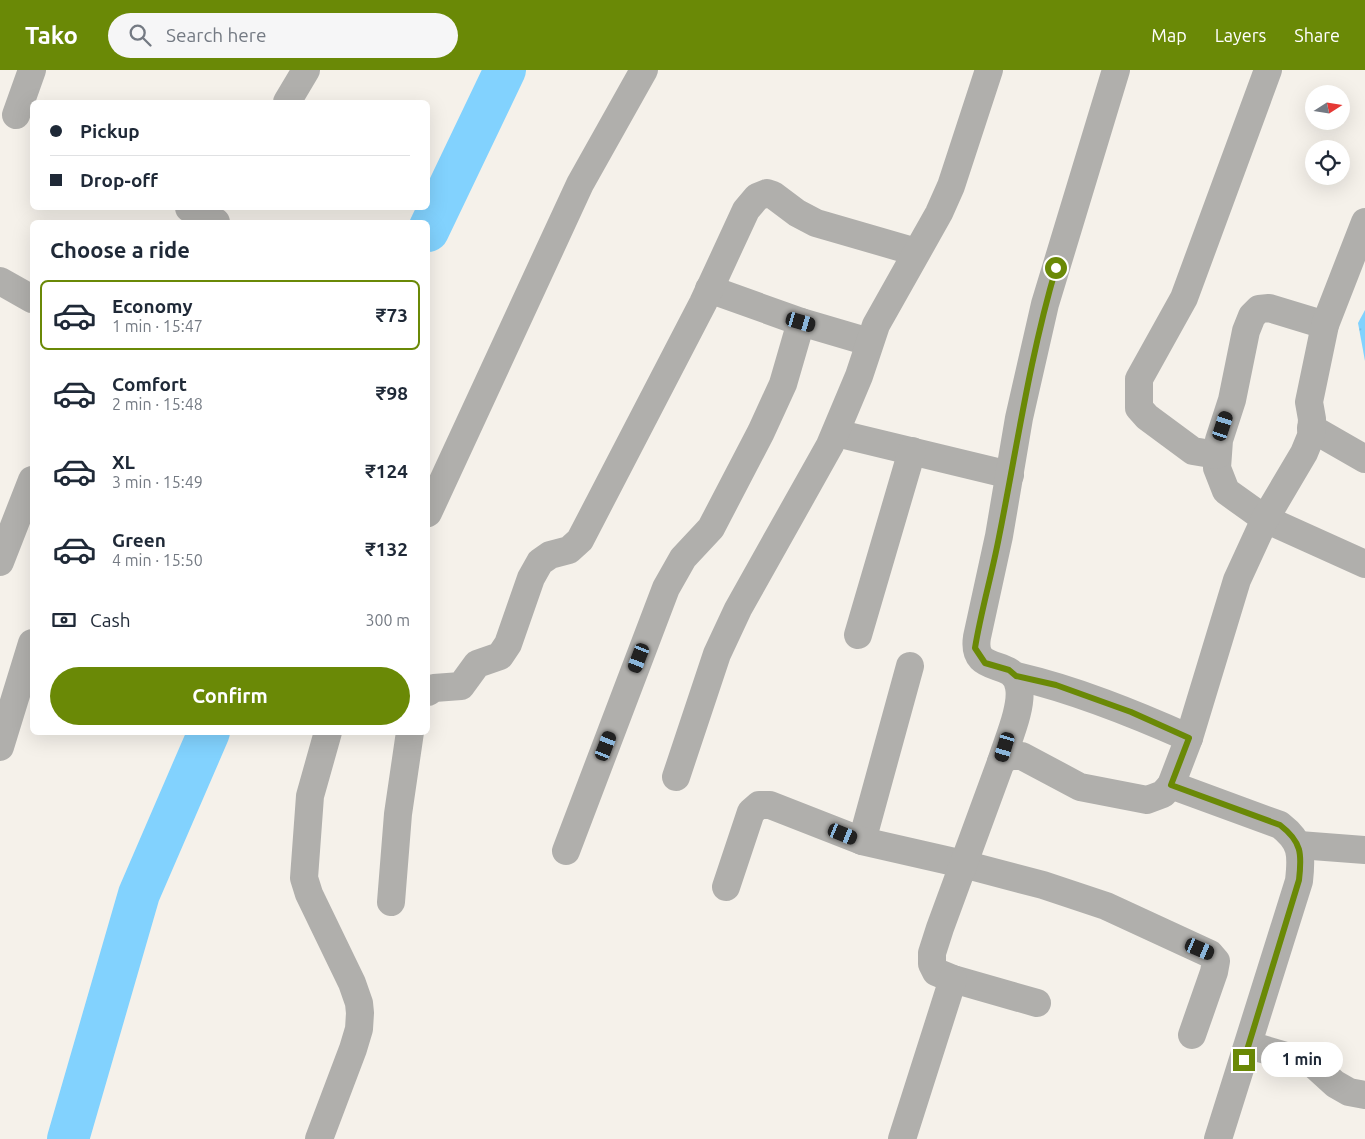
<!DOCTYPE html>
<html lang="en">
<head>
<meta charset="utf-8">
<style>
	:root { --surface:#fff; --page:#f6f6f7; --text:#1f2937; --muted:#747a83; --line:#e0e1e3; --accent:#6a8906 }
	body { margin:0; font-family:Ubuntu,sans-serif; background:var(--page); color:var(--text); height:100vh; display:flex; flex-direction:column; font-size:19px; white-space:nowrap }
	* { box-sizing:border-box; margin:0 }
	p { font-size:16px; color:var(--muted) }
	.icon { flex:none; width:28px; height:28px; fill:none; stroke:currentColor; stroke-width:2; stroke-linecap:round; stroke-linejoin:round }
	.map { position:relative; flex:1; overflow:hidden }
	.drawer { position:absolute; left:30px; top:150px; width:400px; height:515px; display:flex; flex-direction:column; background:var(--surface); border-radius:8px; box-shadow:0 5px 20px #0002 }
	.drawer>* { flex:none }
	.banner { position:absolute; left:30px; top:30px; width:400px; height:110px; border-radius:8px; box-shadow:0 5px 20px #0002; display:grid; align-content:center; height:110px; padding:0 20px; background:var(--surface) }
	.needle { width:32px; rotate:78deg }
	.controls { position:absolute; left:1305px; top:15px; display:grid; gap:10px }
	.controls a { display:grid; place-items:center; width:45px; height:45px; border-radius:50%; background:var(--surface); box-shadow:0 5px 20px #0002; font-size:25px }
	.end { position:absolute; width:22px; height:22px; margin:-11px; border:6px solid #6a8906; background:#fff; box-shadow:0 0 0 2px #fff }
	.from { border-radius:50% }
	.bubble { position:absolute; height:35px; border-radius:18px; background:var(--surface); box-shadow:0 5px 20px #0002; font-size:16px; font-weight:700; line-height:35px; text-align:center }
	.car { position:absolute; width:15px; height:30px; margin:-15px -8px; border-radius:6px; box-shadow:0 0 4px 1px #0007; background:linear-gradient(#222 24%,#8ab4d8 0 40%,#222 0 76%,#8ab4d8 0 86%,#222 0) }
	.banner b { display:flex; align-items:center; gap:18px; height:48px; font-size:19px }
	.banner b+b { border-top:1px solid var(--line) }
	.banner i { width:12px; height:12px; background:var(--text) }
	ul { padding:0; list-style:none }
	li { display:flex; align-items:center; gap:15px; height:70px; margin:0 10px 8px; padding:0 10px; border:2px solid transparent; border-radius:8px }
	li div { flex:1 }
	li b { display:block; font-size:19px }
	li em { font-style:normal; font-weight:700 }
	li.on { border-color:var(--accent) }
	li>.icon { width:45px; height:45px; stroke-width:1.5 }
	h2 { padding:0 20px; font-size:22px; line-height:60px }
	.pay { display:flex; align-items:center; gap:12px; height:55px; padding:0 20px; font-size:19px }
	.pay p { margin-inline-start:auto }
	.button { display:flex; gap:10px; margin-top:auto; padding:10px 20px }
	.button a { flex:1; height:58px; border-radius:30px; background:var(--accent); color:#fff; font-size:20px; font-weight:700; line-height:58px; text-align:center }
	header { display:flex; align-items:center; gap:30px; box-sizing:border-box; height:70px; padding:0 25px; background:var(--accent); color:#fff }
	header strong { font-size:24px }
	nav { display:flex; gap:28px; margin-inline-start:auto; font-size:18px }
	.search { width:350px; height:45px; background:var(--page); display:flex; align-items:center; gap:12px; box-sizing:border-box; padding:0 18px; border-radius:28px; color:var(--muted); font-size:19px }
	.map>svg:first-child { display:block }
</style>
</head>
<body>
<header>
<strong>Tako</strong>
<div class="search"><svg class="icon" aria-label="search" viewBox="0 0 24 24"><circle cx="10" cy="10" r="6"/><path d="M15 15l6 6"/></svg>Search here</div>
<nav><a>Map</a><a>Layers</a><a>Share</a></nav>
</header>
<div class="map">
<svg width="1365" height="1069" viewBox="0 0 1365 1069">
	<defs>
		<pattern id="water-ripples" width="26" height="14" patternUnits="userSpaceOnUse" patternTransform="scale(1.25)"><rect width="26" height="14" fill="#82d2fe"/><path d="M2 4q2-2 4 0t4 0M15 11q2-2 4 0t4 0" fill="none" stroke="#70b4da"/></pattern>
	</defs>
	<rect width="100%" height="100%" fill="#f5f1ea"/>
	<!-- water -->
	<polygon fill="url(#water-ripples)" points="1365,240 1365,291 1358,253"/>
	<g fill="none" stroke-linecap="round" stroke-linejoin="round">
		<!-- river -->
		<g stroke="#82d2fe" stroke-width="42">
			<polyline points="428,161 505,0"/>
			<polyline points="68,1069 139,824 209,662"/>
		</g>
		<!-- minor -->
		<g stroke="#b0afac" stroke-width="28">
			<polyline points="287,32 306,0"/>
			<polyline points="16,45 32,0"/>
			<polyline points="189,138 216,152"/>
			<polyline points="0,211 32,229"/>
			<polyline points="709,219 801,252 869,272"/>
			<polyline points="1325,255 1269,238 1259,239 1252,246 1246,261 1232,330 1219,370 1217,398 1226,421 1265,449 1365,494"/>
			<polyline points="1311,358 1365,389"/>
			<polyline points="836,363 1010,405"/>
			<polyline points="1217,385 1193,381 1147,347 1139,338 1139,309 1184,228 1268,0"/>
			<polyline points="428,443 580,114 644,0"/>
			<polyline points="0,492 32,410"/>
			<polyline points="858,565 912,381"/>
			<path d="M 1016,606 C 1076,620 1133,643 1189,668"/>
			<polyline points="428,622 434,618 461,616 477,594 500,586 508,574 531,508 540,492 550,485 569,480 580,470 703,233 746,140 757,127 767,123 773,125 797,143 816,153 916,182"/>
			<polyline points="0,677 32,573"/>
			<path d="M 1001,692 C 1007,672 1023,637 1019,617 C 1014,586 971,607 977,567 L 999,466 L 1019,348 L 1045,234 L 1116,0"/>
			<polyline points="676,707 717,584 738,539 830,375 859,306 876,255 939,143 951,116 989,0"/>
			<path d="M 1171,715 L 1280,755 C 1302,772 1302,784 1299,811 L 1218,1069"/>
			<polyline points="862,771 910,596"/>
			<polyline points="1299,775 1365,780"/>
			<polyline points="566,781 666,518 683,488 711,458 761,362 783,314 801,252"/>
			<polyline points="726,817 751,742 759,735 770,735 862,771 963,794 1043,815 1106,836 1210,884 1216,891 1214,902 1192,965"/>
			<polyline points="391,832 398,744 410,662"/>
			<polyline points="1037,933 953,909 936,902 932,894 932,883 940,858 1001,692 1009,686 1022,686 1080,717 1147,730 1163,724 1171,715 1189,668 1237,510 1265,449 1304,383 1311,366 1312,349 1309,332 1325,255 1365,152"/>
			<polyline points="1249,975 1313,994 1335,1014 1349,1022 1365,1025"/>
			<polyline points="319,1069 353,979 359,959 360,943 359,933 352,913 309,824 304,808 310,726 328,662"/>
			<polyline points="902,1069 953,909"/>
		</g>
	</g>
	<g fill="none" stroke-linecap="round" stroke-linejoin="round">
		<!-- route -->
		<path stroke="#6a8906" stroke-width="6" d="M 1056,198 C 1030,286 1017,377 999,467 C 992,504 981,541 975,578 L 985,593 L 1009,600 L 1016,606 L 1056,615 L 1131,642 L 1189,668 L 1171,715 L 1280,755 C 1302,772 1302,784 1299,810 L 1244,990"/>
	</g>
</svg>
<div class="controls">
<a><svg class="needle" viewBox="-14 -14 28 28"><path d="M0-13l5 13h-10z" fill="#e53935"/><path d="M0 13l5-13h-10z" fill="#747a83"/></svg></a>
<a><svg class="icon" aria-label="locate" viewBox="0 0 24 24"><circle cx="12" cy="12" r="6"/><path d="M12 2v4M12 18v4M2 12h4M18 12h4"/></svg></a>
</div>
<i class="end from" style="left:1056px;top:198px"></i>
<i class="end" style="left:1244px;top:990px"></i>
<div class="bubble" style="left:1261px;top:972px;width:82px">1 min</div>
<i class="car" style="left:801px;top:252px;rotate:106deg"></i>
<i class="car" style="left:1223px;top:356px;rotate:18deg"></i>
<i class="car" style="left:639px;top:588px;rotate:201deg"></i>
<i class="car" style="left:606px;top:676px;rotate:21deg"></i>
<i class="car" style="left:1005px;top:677px;rotate:197deg"></i>
<i class="car" style="left:843px;top:764px;rotate:112deg"></i>
<i class="car" style="left:1200px;top:879px;rotate:113deg"></i>
<div class="banner">
<b><i class="from"></i>Pickup</b>
<b><i></i>Drop-off</b>
</div>
<section class="drawer">
<h2>Choose a ride</h2>
<ul>
<li class="on"><svg class="icon" aria-label="car" viewBox="0 0 24 24"><path d="M5 17H2v-5l4-1 3-4h7l3 4 3 1v5h-3M9 17h6M6 11h13"/><circle cx="7" cy="17" r="2"/><circle cx="17" cy="17" r="2"/></svg><div><b>Economy</b><p>1 min · 15:47</p></div><em>₹73</em></li>
<li><svg class="icon" aria-label="car" viewBox="0 0 24 24"><path d="M5 17H2v-5l4-1 3-4h7l3 4 3 1v5h-3M9 17h6M6 11h13"/><circle cx="7" cy="17" r="2"/><circle cx="17" cy="17" r="2"/></svg><div><b>Comfort</b><p>2 min · 15:48</p></div><em>₹98</em></li>
<li><svg class="icon" aria-label="car" viewBox="0 0 24 24"><path d="M5 17H2v-5l4-1 3-4h7l3 4 3 1v5h-3M9 17h6M6 11h13"/><circle cx="7" cy="17" r="2"/><circle cx="17" cy="17" r="2"/></svg><div><b>XL</b><p>3 min · 15:49</p></div><em>₹124</em></li>
<li><svg class="icon" aria-label="car" viewBox="0 0 24 24"><path d="M5 17H2v-5l4-1 3-4h7l3 4 3 1v5h-3M9 17h6M6 11h13"/><circle cx="7" cy="17" r="2"/><circle cx="17" cy="17" r="2"/></svg><div><b>Green</b><p>4 min · 15:50</p></div><em>₹132</em></li>
</ul>
<div class="pay"><svg class="icon" aria-label="cash" viewBox="0 0 24 24"><path d="M3 7h18v10H3z"/><circle cx="12" cy="12" r="2"/></svg>Cash<p>300 m</p></div>
<div class="button"><a>Confirm</a></div>
</section>
</div>
</body>
</html>
